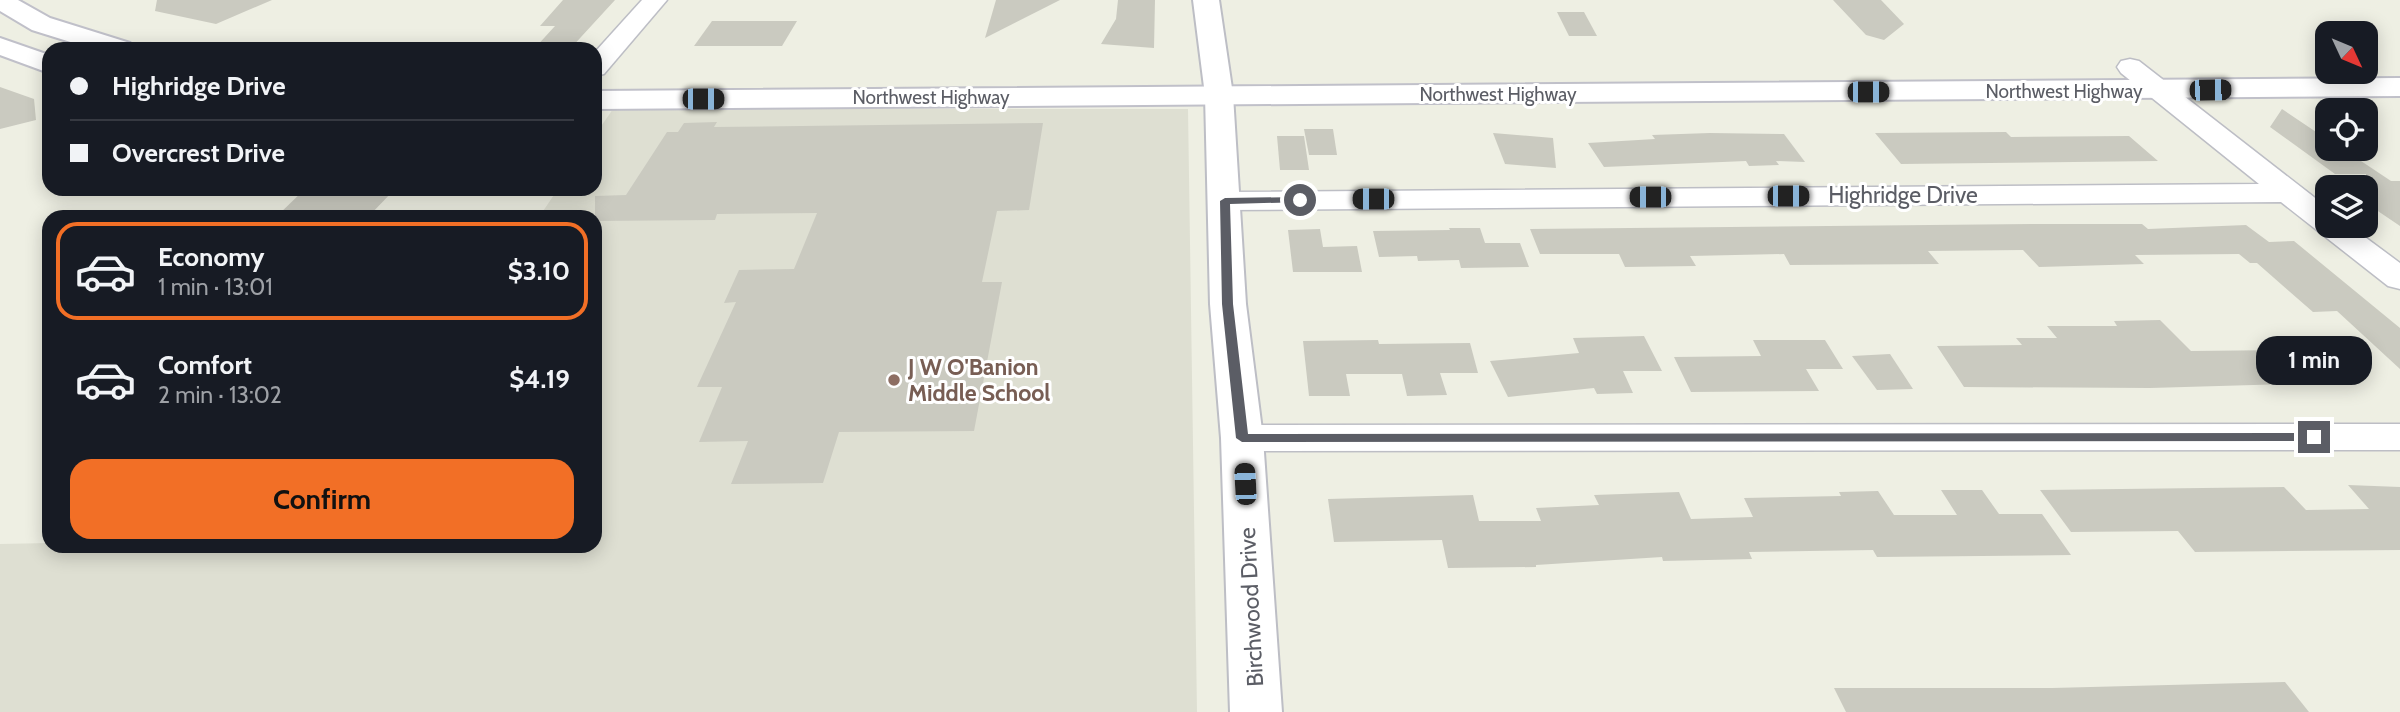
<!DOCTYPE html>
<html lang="en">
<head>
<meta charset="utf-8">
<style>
	:root { --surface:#171b24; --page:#20242c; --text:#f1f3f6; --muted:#9ea1a6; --line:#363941; --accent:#f26f26 }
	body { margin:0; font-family:Cabin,sans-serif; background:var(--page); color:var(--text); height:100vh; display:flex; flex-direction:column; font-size:26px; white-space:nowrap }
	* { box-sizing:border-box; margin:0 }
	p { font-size:23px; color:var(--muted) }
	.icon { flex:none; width:38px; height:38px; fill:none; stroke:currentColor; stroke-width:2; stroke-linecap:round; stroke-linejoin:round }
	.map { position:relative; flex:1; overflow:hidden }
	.sheet { position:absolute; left:42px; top:210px; width:560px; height:343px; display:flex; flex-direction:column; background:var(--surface); border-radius:21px; box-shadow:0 4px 18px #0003 }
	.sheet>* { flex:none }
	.banner { position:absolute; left:42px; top:42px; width:560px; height:154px; border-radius:21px; box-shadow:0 4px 18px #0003; display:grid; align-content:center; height:154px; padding:0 28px; background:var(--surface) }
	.needle { width:46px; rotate:134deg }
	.buttons { position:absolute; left:2315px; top:21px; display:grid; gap:14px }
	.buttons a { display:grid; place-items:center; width:63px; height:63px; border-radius:14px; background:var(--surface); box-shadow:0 4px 18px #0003; font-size:35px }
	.end { position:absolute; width:32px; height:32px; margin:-16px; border:9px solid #5b5d65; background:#fff; box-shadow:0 0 0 4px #fff }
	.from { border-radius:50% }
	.bubble { position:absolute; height:49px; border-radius:21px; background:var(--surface); box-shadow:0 4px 18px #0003; font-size:23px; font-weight:700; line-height:49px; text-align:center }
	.car { position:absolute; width:21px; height:42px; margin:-21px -10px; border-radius:9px; box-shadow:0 0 5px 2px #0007; background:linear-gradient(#222 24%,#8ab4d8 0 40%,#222 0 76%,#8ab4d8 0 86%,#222 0) }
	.banner b { display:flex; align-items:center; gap:24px; height:66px; font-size:26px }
	.banner b+b { border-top:2px solid var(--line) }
	.banner i { width:18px; height:18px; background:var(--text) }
	ul { padding:12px 0 0; list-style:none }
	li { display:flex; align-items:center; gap:21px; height:98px; margin:0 14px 10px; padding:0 14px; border:4px solid transparent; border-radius:21px }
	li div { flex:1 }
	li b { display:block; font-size:26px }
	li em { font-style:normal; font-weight:700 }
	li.current { border-color:var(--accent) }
	li>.icon { width:63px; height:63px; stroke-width:1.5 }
	.action { display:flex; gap:14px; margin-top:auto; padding:14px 28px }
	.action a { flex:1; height:80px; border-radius:21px; background:var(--accent); color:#111; font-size:28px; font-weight:700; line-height:80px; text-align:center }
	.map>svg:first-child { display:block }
</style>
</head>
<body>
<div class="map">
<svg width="2400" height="712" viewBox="0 0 2400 712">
	<rect width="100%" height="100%" fill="#eeefe3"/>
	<!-- education -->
	<polygon fill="#dedfd2" points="613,109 1188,109 1197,712 0,712 0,544 49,543 49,546 595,546 595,217 539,217 558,189 595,189 595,135"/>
	<!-- building -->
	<g fill="#cacac0">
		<polygon points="157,0 272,0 216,24 155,11"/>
		<polygon points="563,0 615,0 570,49 534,49 555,26 540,26"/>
		<polygon points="996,0 1060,0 985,38"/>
		<polygon points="1118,0 1155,0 1154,48 1101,44 1116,19"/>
		<polygon points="1833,0 1881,0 1904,24 1884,40 1866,35"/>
		<polygon points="1557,12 1584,12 1597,36 1569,36"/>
		<polygon points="712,21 797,21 782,46 694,46"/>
		<polygon points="0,87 34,99 36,120 0,129"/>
		<polygon points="2282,109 2328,140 2328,149 2343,149 2391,181 2400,181 2400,226 2366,203 2366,174 2335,174 2270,127"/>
		<polygon points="717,122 714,127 1043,123 1029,210 997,211 982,282 1002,282 974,431 839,432 823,483 731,484 748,441 699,442 722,387 697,387 736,302 724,303 739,270 794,269 817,213 717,214 715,220 595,221 595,196 626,195 667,132 678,132 684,123"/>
		<polygon points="1304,129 1333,129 1337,155 1309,155"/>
		<polygon points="2006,132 2011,137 2129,136 2158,161 1901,164 1875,133"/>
		<polygon points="1493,133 1553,138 1556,168 1505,164"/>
		<polygon points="1710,133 1784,134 1805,162 1776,161 1779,165 1749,166 1746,161 1604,167 1588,143 1655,139 1652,135"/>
		<polygon points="1277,136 1304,136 1309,170 1280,170"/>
		<polygon points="305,189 376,189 394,190 368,217 276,217"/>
		<polygon points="2031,224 2142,224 2148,229 2246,225 2269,242 2294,241 2400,328 2400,369 2337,311 2313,312 2257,263 2250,263 2239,254 2135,255 2144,264 2039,267 2023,250 1928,251 1939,264 1790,265 1784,254 1690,256 1696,266 1625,267 1619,254 1540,254 1530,229"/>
		<polygon points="1449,228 1480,228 1485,243 1520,243 1529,267 1461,268 1459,260 1418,261 1417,256 1379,257 1373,231 1450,230"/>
		<polygon points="1320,229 1323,247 1357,246 1362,272 1293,272 1288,230"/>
		<polygon points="2160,320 2191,351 2285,350 2321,383 2150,388 1964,387 1937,346 2022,345 2016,338 2057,338 2047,326 2117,326 2114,321"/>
		<polygon points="1644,336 1662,371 1623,371 1633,393 1597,394 1594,388 1508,397 1490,361 1579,353 1573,338"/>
		<polygon points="1378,340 1379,344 1470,343 1478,373 1440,373 1447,395 1407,396 1402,374 1346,374 1350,396 1309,396 1303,341"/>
		<polygon points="1753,340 1825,340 1843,369 1806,369 1819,391 1691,392 1674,357 1761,356"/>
		<polygon points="1890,354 1913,389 1877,390 1852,356"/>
		<polygon points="2348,485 2400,487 2400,550 2195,552 2178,531 2071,532 2040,490 2284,487 2306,510 2369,509"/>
		<polygon points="1941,490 1982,490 1999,514 2042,514 2071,555 1877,557 1873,550 1749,552 1752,559 1663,561 1662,557 1536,565 1536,567 1448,568 1442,540 1334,542 1328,499 1473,495 1479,521 1541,521 1536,508 1599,505 1594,495 1679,492 1691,519 1753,517 1744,498 1841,496 1839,492 1878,491 1894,515 1957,515"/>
		<polygon points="2285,682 2309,712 1846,712 1834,688 2052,688"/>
	</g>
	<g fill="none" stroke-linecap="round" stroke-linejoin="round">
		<!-- minor casing -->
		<g stroke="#bdbec5" stroke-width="3">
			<g id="minor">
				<polygon points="642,0 667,0 604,74 595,76 595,52"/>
				<polygon points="2130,59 2139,61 2328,208 2328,226 2350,226 2400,263 2400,289 2388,286 2281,202 1225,210 1214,208 1209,201 1214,194 1225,192 2259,184 2121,73 2117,67 2121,61"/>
				<polygon points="2400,424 2400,450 1242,451 1228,447 1222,438 1228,429 1242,425"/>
			</g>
		</g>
		<!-- tertiary casing -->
		<g stroke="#bdbec5" stroke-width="4">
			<polygon id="tertiary" points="1193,0 1219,0 1233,95 1246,304 1263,438 1282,712 1230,712 1221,438 1210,304 1205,95"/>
		</g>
		<!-- secondary casing -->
		<g stroke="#c0c0c9" stroke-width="4">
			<g id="secondary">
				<polygon points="0,0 18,0 50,18 130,43 134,49 93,49 32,30 0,11"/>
				<polygon points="0,38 49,55 49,73 0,55"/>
				<polygon points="2400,78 2400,96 595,109 595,91"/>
			</g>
		</g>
		<!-- minor -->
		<use href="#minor" fill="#fff" fill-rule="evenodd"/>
		<!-- tertiary -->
		<use href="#tertiary" fill="#fff" fill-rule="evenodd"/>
		<!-- secondary -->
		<use href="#secondary" fill="#fff" fill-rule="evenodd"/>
	</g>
	<!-- route -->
	<polygon fill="#5b5d65" points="1300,197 1305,200 1303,202 1230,204 1233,304 1248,434 2314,433 2320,437 2314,441 1242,442 1236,438 1222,304 1220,201 1225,198"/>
	<!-- markers -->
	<circle fill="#8d6e63" stroke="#fff" stroke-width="2.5" cx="894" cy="380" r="7"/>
	<g text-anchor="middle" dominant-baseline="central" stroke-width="6" stroke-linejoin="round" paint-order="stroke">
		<!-- far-street labels -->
		<g font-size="19" fill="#5b5d65" stroke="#fff">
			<text x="2064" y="91">Northwest Highway</text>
			<text x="1498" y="94">Northwest Highway</text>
			<text x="931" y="97">Northwest Highway</text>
		</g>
		<!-- street labels -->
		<g font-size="23" fill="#5b5d65" stroke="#fff">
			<text x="1903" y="195">Highridge Drive</text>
			<text transform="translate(1251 607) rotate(-93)">Birchwood Drive</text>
		</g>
		<!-- education labels -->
		<g font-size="23" font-weight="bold" fill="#785e54" stroke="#fff" text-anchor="start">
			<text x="908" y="367">J W O'Banion<tspan x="908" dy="26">Middle School</tspan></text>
		</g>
	</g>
</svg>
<div class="buttons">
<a><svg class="needle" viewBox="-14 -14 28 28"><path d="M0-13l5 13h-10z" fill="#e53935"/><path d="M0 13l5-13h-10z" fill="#9ea1a6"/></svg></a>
<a><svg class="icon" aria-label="locate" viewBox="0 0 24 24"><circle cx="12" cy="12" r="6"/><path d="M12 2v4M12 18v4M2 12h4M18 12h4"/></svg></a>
<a><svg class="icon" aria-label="layers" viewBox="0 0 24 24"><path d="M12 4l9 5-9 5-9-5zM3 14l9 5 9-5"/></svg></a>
</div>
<i class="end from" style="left:1300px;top:200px"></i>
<i class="end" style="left:2314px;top:437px"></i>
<div class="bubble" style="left:2256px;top:336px;width:116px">1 min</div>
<i class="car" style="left:2210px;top:90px;rotate:89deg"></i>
<i class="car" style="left:1868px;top:92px;rotate:90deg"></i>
<i class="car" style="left:703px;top:99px;rotate:90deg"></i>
<i class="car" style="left:1788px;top:196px;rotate:90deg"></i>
<i class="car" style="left:1650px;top:197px;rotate:270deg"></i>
<i class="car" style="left:1373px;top:199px;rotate:270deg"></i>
<i class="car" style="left:1245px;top:484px;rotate:357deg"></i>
<div class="banner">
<b><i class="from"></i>Highridge Drive</b>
<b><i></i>Overcrest Drive</b>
</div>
<section class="sheet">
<ul>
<li class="current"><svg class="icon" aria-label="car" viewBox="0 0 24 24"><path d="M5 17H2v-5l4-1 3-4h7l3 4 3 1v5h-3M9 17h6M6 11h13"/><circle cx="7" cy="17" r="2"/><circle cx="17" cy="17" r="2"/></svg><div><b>Economy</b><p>1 min · 13:01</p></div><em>$3.10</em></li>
<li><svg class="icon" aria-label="car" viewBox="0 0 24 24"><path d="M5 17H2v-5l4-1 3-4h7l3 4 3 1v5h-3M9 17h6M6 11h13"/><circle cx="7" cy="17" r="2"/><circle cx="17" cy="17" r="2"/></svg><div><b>Comfort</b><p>2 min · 13:02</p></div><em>$4.19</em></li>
</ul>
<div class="action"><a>Confirm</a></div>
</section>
</div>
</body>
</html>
